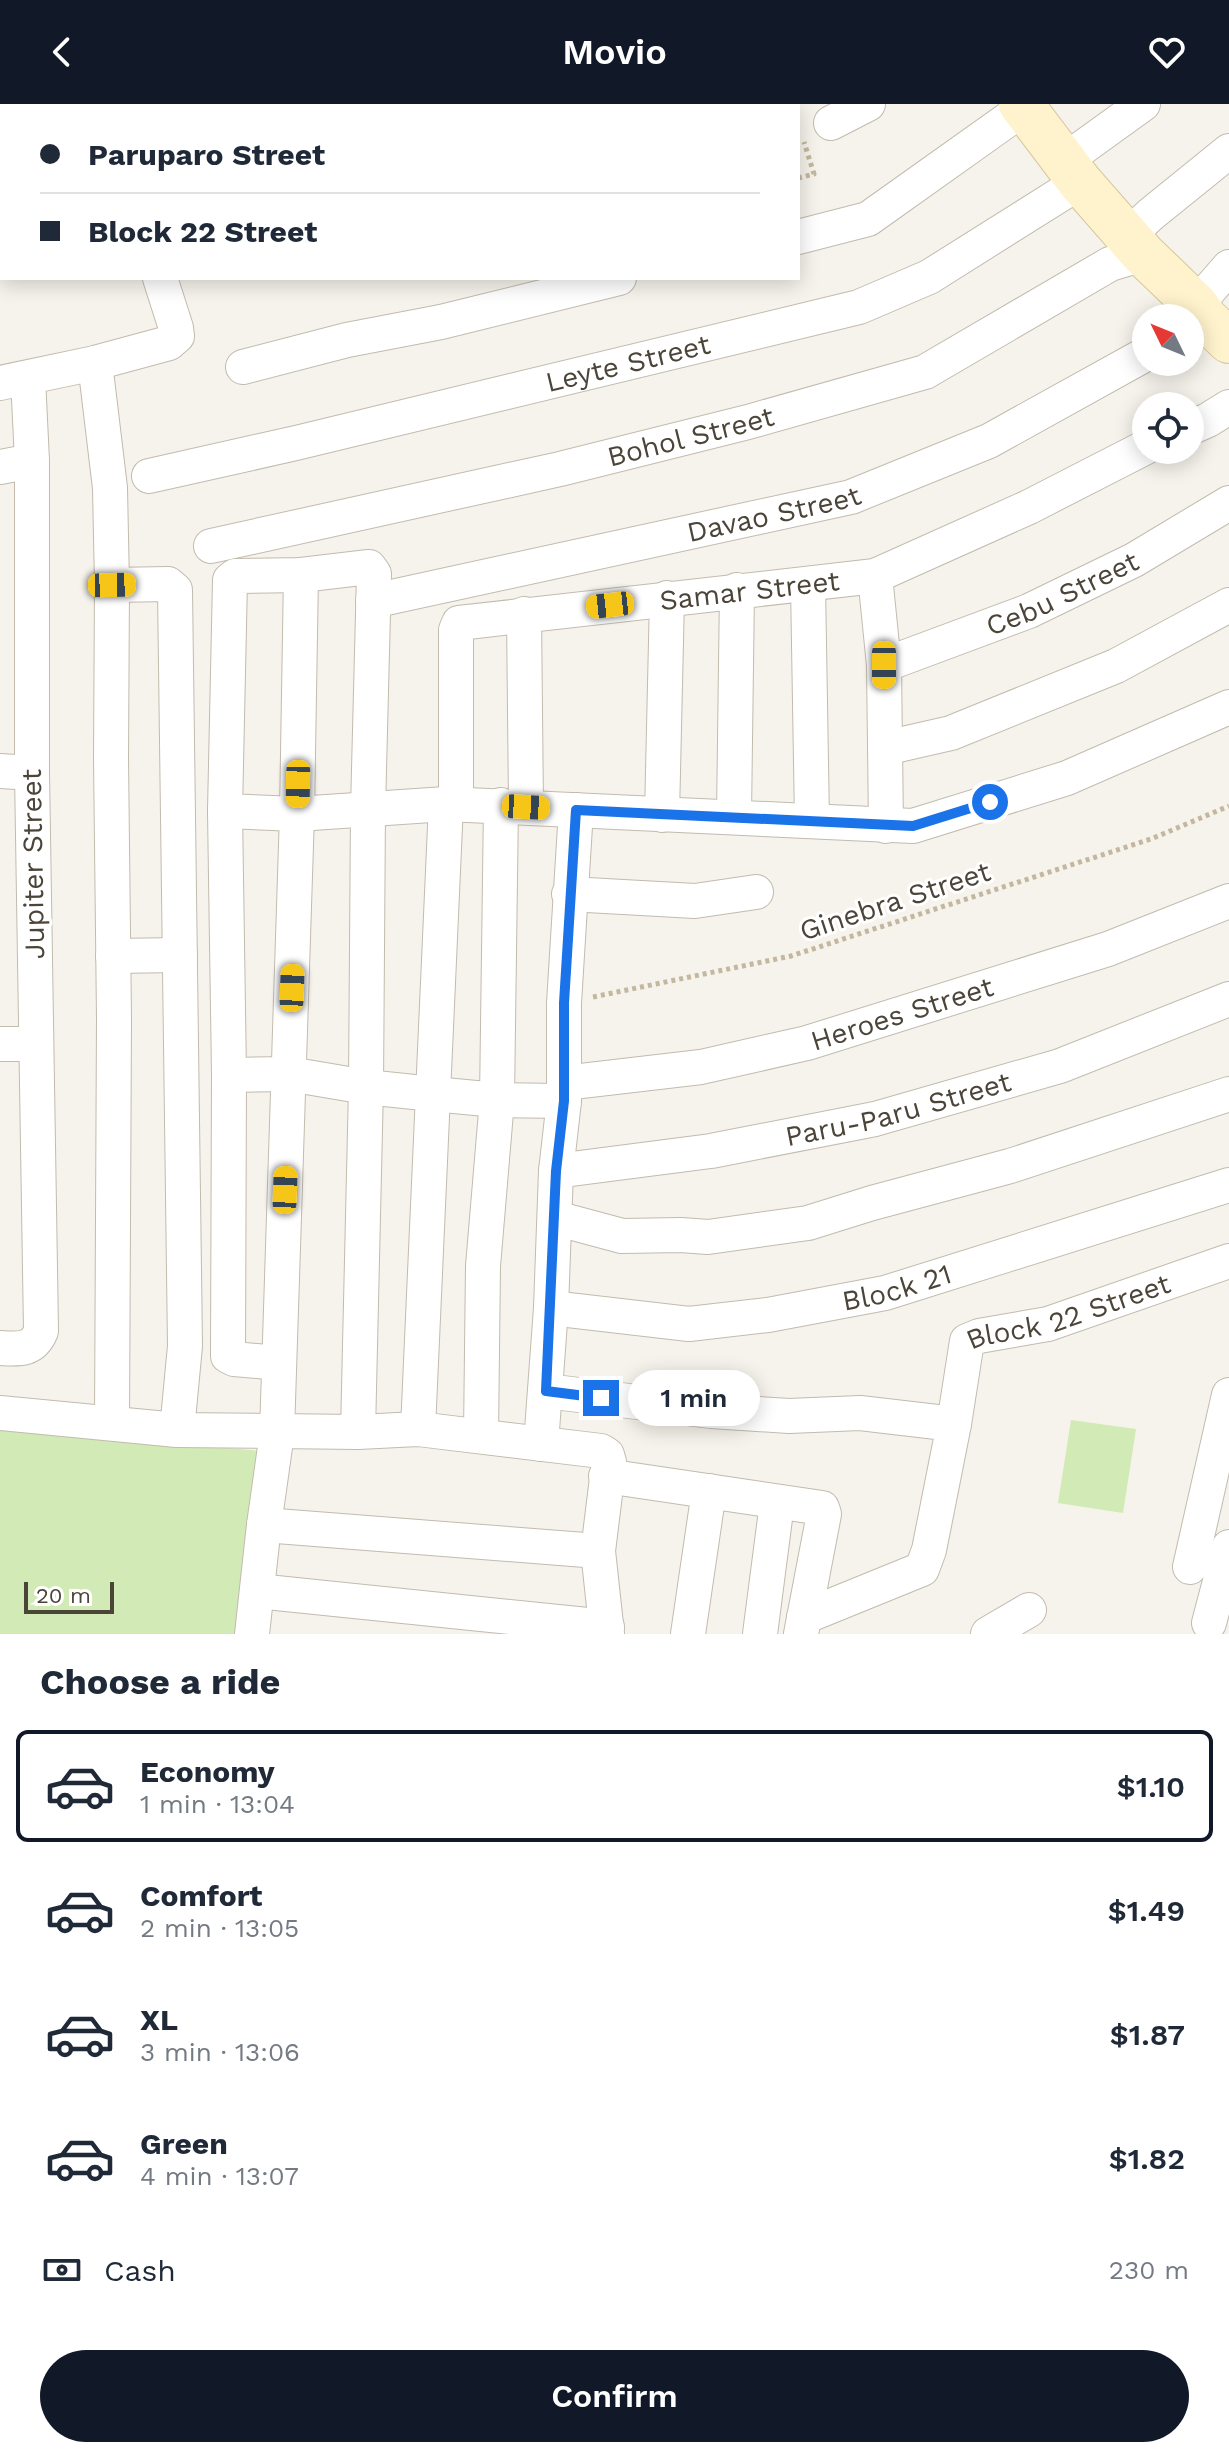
<!DOCTYPE html>
<html lang="en">
<head>
<meta charset="utf-8">
<style>
	:root { --surface:#fff; --page:#f2f2f3; --text:#1f2937; --muted:#747a83; --line:#e0e1e3; --accent:#111827 }
	body { margin:0; font-family:"Work Sans",sans-serif; background:var(--page); color:var(--text); height:100vh; display:flex; flex-direction:column; font-size:30px; white-space:nowrap }
	* { box-sizing:border-box; margin:0 }
	p { font-size:26px; color:var(--muted) }
	.icon { flex:none; width:44px; height:44px; fill:none; stroke:currentColor; stroke-width:2; stroke-linecap:round; stroke-linejoin:round }
	.map { position:relative; height:1530px; overflow:hidden }
	.drawer { display:flex; flex-direction:column; background:var(--surface); flex:1 }
	.drawer>* { flex:none }
	.banner { position:absolute; left:0px; top:0px; width:800px; height:176px; box-shadow:0 4px 20px #0003; display:grid; align-content:center; height:176px; padding:0 40px; background:var(--surface) }
	.needle { width:52px; rotate:313deg }
	.controls { position:absolute; left:1132px; top:200px; display:grid; gap:16px }
	.controls a { display:grid; place-items:center; width:72px; height:72px; border-radius:50%; background:var(--surface); box-shadow:0 4px 20px #0003; font-size:40px }
	.scale { position:absolute; left:24px; bottom:20px; width:90px; box-sizing:border-box; padding-left:8px; border:4px solid #4b4439; border-top:0; font-size:22px; line-height:28px; white-space:nowrap; color:#4b4439; -webkit-text-stroke:6px #fff; paint-order:stroke }
	.end { position:absolute; width:36px; height:36px; margin:-18px; border:10px solid #1a73e8; background:#fff; box-shadow:0 0 0 4px #fff }
	.from { border-radius:50% }
	.bubble { position:absolute; height:56px; border-radius:28px; background:var(--surface); box-shadow:0 4px 20px #0003; font-size:26px; font-weight:600; line-height:56px; text-align:center }
	.car { position:absolute; width:24px; height:48px; margin:-24px -12px; border-radius:10px; box-shadow:0 0 6px 2px #0007; background:linear-gradient(#f5c518 24%,#345 0 40%,#f5c518 0 76%,#345 0 86%,#f5c518 0) }
	.banner b { display:flex; align-items:center; gap:28px; height:76px; font-size:30px }
	.banner b+b { border-top:2px solid var(--line) }
	.banner i { width:20px; height:20px; background:var(--text) }
	ul { padding:0; list-style:none }
	li { display:flex; align-items:center; gap:24px; height:112px; margin:0 16px 12px; padding:0 24px; border:4px solid transparent; border-radius:12px }
	li div { flex:1 }
	li b { display:block; font-size:30px }
	li em { font-style:normal; font-weight:600 }
	li.selected { border-color:var(--accent) }
	li>.icon { width:72px; height:72px; stroke-width:1.5 }
	h2 { padding:0 40px; font-size:36px; line-height:96px }
	.pay { display:flex; align-items:center; gap:20px; height:88px; padding:0 40px; font-size:30px }
	.pay p { margin-inline-start:auto }
	.primary-button { display:flex; gap:16px; margin-top:auto; padding:16px 40px }
	.primary-button a { flex:1; height:92px; border-radius:48px; background:var(--accent); color:#fff; font-size:32px; font-weight:600; line-height:92px; text-align:center }
	header { display:flex; justify-content:space-between; align-items:center; height:104px; padding:0 40px; background:var(--accent); color:#fff; font-size:36px; font-weight:600 }
	.map>svg:first-child { display:block }
</style>
</head>
<body>
<header><svg class="icon" aria-label="back" viewBox="0 0 24 24"><path d="M15 5l-7 7 7 7"/></svg>Movio<svg class="icon" aria-label="heart" viewBox="0 0 24 24"><path d="M12 20l-8-8c-3-5 5-10 8-4 3-6 11-1 8 4z"/></svg></header>
<div class="map">
<svg width="1229" height="1530" viewBox="0 0 1229 1530">
	<rect width="100%" height="100%" fill="#f6f3ec"/>
	<!-- green -->
	<g fill="#d2eab5">
		<polygon points="1071,1316 1136,1325 1123,1409 1058,1399"/>
		<polygon points="0,1323 261,1347 240,1530 0,1530"/>
	</g>
	<g fill="none" stroke-linecap="round" stroke-linejoin="round">
		<!-- street casing -->
		<g stroke="#c2bbae" stroke-width="36">
			<g id="street">
				<polyline points="100,0 100,2"/>
				<polyline points="165,0 166,2"/>
				<polyline points="633,2 641,0"/>
				<polyline points="831,19 868,0"/>
				<polyline points="1064,57 1143,0"/>
				<polyline points="1128,132 1150,111 1229,47"/>
				<polyline points="798,133 868,115 1024,4"/>
				<polyline points="1196,201 1229,163"/>
				<polyline points="95,259 110,384 112,481 111,654 114,915 112,1319"/>
				<polyline points="243,263 347,236 441,218 619,174"/>
				<polyline points="0,279 95,259 169,239 177,232 176,224 160,174"/>
				<polyline points="1190,324 1208,316 1229,303"/>
				<polyline points="0,363 32,357"/>
				<path id="s1" d="M 149,372 L 296,339 L 859,203 L 929,173 L 1080,78"/>
				<path id="s2" d="M 211,442 L 560,365 L 748,318 L 925,268 L 1110,160 L 1143,150"/>
				<polyline points="301,471 297,710 277,1329 264,1421 598,1447"/>
				<polyline points="875,472 884,561 886,722"/>
				<polyline points="112,481 168,480 175,486 185,1242 177,1326"/>
				<polyline points="808,481 812,717"/>
				<path id="s3" d="M 373,497 L 851,393 L 989,337 L 1146,250"/>
				<polyline points="524,510 526,703"/>
				<path id="s4" d="M 884,561 L 1029,507 L 1134,456 L 1229,399"/>
				<polyline points="885,644 951,629 1116,562 1229,501"/>
				<polyline points="0,667 32,669"/>
				<path id="s5" d="M 456,700 L 456,526 L 459,519 L 875,472 L 1029,403 L 1146,343"/>
				<polyline points="225,707 297,710 446,700 913,722 1067,674 1229,603"/>
				<polyline points="662,711 667,494"/>
				<polyline points="734,712 737,486"/>
				<polyline points="569,790 695,797 756,788"/>
				<polyline points="113,852 180,851"/>
				<polyline points="0,940 35,940"/>
				<polyline points="229,971 289,970 366,983 433,990 497,996 564,997"/>
				<path id="s6" d="M 564,979 L 701,963 L 807,939 L 1108,845 L 1229,797"/>
				<path id="s7" d="M 556,1067 L 711,1047 L 875,1015 L 1060,962 L 1229,895"/>
				<polyline points="555,1114 622,1132 681,1131 708,1133 808,1119 872,1099 1010,1062 1229,990"/>
				<path id="s8" d="M 551,1204 L 689,1220 L 768,1211 L 885,1189 L 1229,1081"/>
				<path d="M 0,1244 C 19,1245 33,1247 41,1227 L 32,669 L 32,357 L 28,274"/>
				<polyline points="279,1259 234,1255 228,1252 229,971 225,707 230,476 235,472 301,471 369,463 374,470 368,705 366,983 358,1328"/>
				<path id="s9" d="M 546,1287 L 711,1307 L 789,1312 L 860,1309 L 954,1320 L 967,1237 L 979,1232 L 1048,1220 L 1229,1157"/>
				<polyline points="0,1309 177,1326 358,1328 418,1325 601,1347 607,1351 609,1358 598,1447 607,1530"/>
				<polyline points="418,1325 446,700"/>
				<polyline points="481,1331 483,1162 497,996 501,701"/>
				<polyline points="541,1340 551,1204 556,1067 564,997 564,899 576,706"/>
				<polyline points="606,1372 822,1404 824,1410 801,1530"/>
				<polyline points="1190,1463 1229,1291"/>
				<polyline points="257,1487 607,1523"/>
				<polyline points="804,1513 922,1465 929,1446 954,1320"/>
				<polyline points="1209,1519 1229,1443"/>
				<polyline points="252,1530 264,1421"/>
				<polyline points="688,1530 709,1387"/>
				<polyline points="760,1530 777,1399"/>
				<polyline points="988,1530 1029,1506"/>
			</g>
		</g>
		<!-- secondary casing -->
		<g stroke="#d6c79b" stroke-width="46">
			<polyline id="secondary" points="1021,0 1080,78 1143,150 1196,201 1206,215 1229,237"/>
		</g>
		<!-- path -->
		<g stroke="#c4b79f" stroke-width="5" stroke-dasharray="4 4" stroke-linecap="butt">
			<polyline points="352,2 360,0"/>
			<polyline points="798,74 814,70 804,38"/>
			<polyline points="593,893 791,852 1151,735 1229,702"/>
		</g>
		<!-- street -->
		<use href="#street" stroke="#fff" stroke-width="34"/>
		<!-- secondary -->
		<use href="#secondary" stroke="#fff3cd" stroke-width="44"/>
	</g>
	<g fill="none" stroke-linecap="round" stroke-linejoin="round">
		<!-- route -->
		<polyline stroke="#1a73e8" stroke-width="10" points="601,1294 546,1287 556,1067 564,997 564,899 576,706 913,722 990,698"/>
	</g>
	<g text-anchor="middle" dominant-baseline="central" stroke-width="6" stroke-linejoin="round" paint-order="stroke">
		<!-- street labels -->
		<g font-size="28" fill="#4b4439" stroke="#fff">
			<text stroke="none"><textPath href="#s1" startOffset="492">Leyte Street</textPath></text>
			<text stroke="none"><textPath href="#s2" startOffset="492">Bohol Street</textPath></text>
			<text stroke="none"><textPath href="#s3" startOffset="410">Davao Street</textPath></text>
			<text stroke="none"><textPath href="#s5" startOffset="474">Samar Street</textPath></text>
			<text stroke="none"><textPath href="#s4" startOffset="192">Cebu Street</textPath></text>
			<text transform="translate(33 760) rotate(-91)">Jupiter Street</text>
			<text transform="translate(895 797) rotate(-18)">Ginebra Street</text>
			<text stroke="none"><textPath href="#s6" startOffset="346">Heroes Street</textPath></text>
			<text stroke="none"><textPath href="#s7" startOffset="348">Paru-Paru Street</textPath></text>
			<text stroke="none"><textPath href="#s8" startOffset="350">Block 21</textPath></text>
			<text stroke="none"><textPath href="#s9" startOffset="600">Block 22 Street</textPath></text>
		</g>
	</g>
</svg>
<div class="controls">
<a><svg class="needle" viewBox="-14 -14 28 28"><path d="M0-13l5 13h-10z" fill="#e53935"/><path d="M0 13l5-13h-10z" fill="#747a83"/></svg></a>
<a><svg class="icon" aria-label="locate" viewBox="0 0 24 24"><circle cx="12" cy="12" r="6"/><path d="M12 2v4M12 18v4M2 12h4M18 12h4"/></svg></a>
</div>
<div class="scale">20 m</div>
<i class="end from" style="left:990px;top:698px"></i>
<i class="end" style="left:601px;top:1294px"></i>
<div class="bubble" style="left:628px;top:1266px;width:132px">1 min</div>
<i class="car" style="left:112px;top:481px;rotate:89deg"></i>
<i class="car" style="left:610px;top:501px;rotate:264deg"></i>
<i class="car" style="left:884px;top:561px;rotate:180deg"></i>
<i class="car" style="left:298px;top:680px;rotate:181deg"></i>
<i class="car" style="left:526px;top:703px;rotate:93deg"></i>
<i class="car" style="left:292px;top:884px;rotate:2deg"></i>
<i class="car" style="left:285px;top:1086px;rotate:2deg"></i>
<div class="banner">
<b><i class="from"></i>Paruparo Street</b>
<b><i></i>Block 22 Street</b>
</div>
</div>
<section class="drawer">
<h2>Choose a ride</h2>
<ul>
<li class="selected"><svg class="icon" aria-label="car" viewBox="0 0 24 24"><path d="M5 17H2v-5l4-1 3-4h7l3 4 3 1v5h-3M9 17h6M6 11h13"/><circle cx="7" cy="17" r="2"/><circle cx="17" cy="17" r="2"/></svg><div><b>Economy</b><p>1 min · 13:04</p></div><em>$1.10</em></li>
<li><svg class="icon" aria-label="car" viewBox="0 0 24 24"><path d="M5 17H2v-5l4-1 3-4h7l3 4 3 1v5h-3M9 17h6M6 11h13"/><circle cx="7" cy="17" r="2"/><circle cx="17" cy="17" r="2"/></svg><div><b>Comfort</b><p>2 min · 13:05</p></div><em>$1.49</em></li>
<li><svg class="icon" aria-label="car" viewBox="0 0 24 24"><path d="M5 17H2v-5l4-1 3-4h7l3 4 3 1v5h-3M9 17h6M6 11h13"/><circle cx="7" cy="17" r="2"/><circle cx="17" cy="17" r="2"/></svg><div><b>XL</b><p>3 min · 13:06</p></div><em>$1.87</em></li>
<li><svg class="icon" aria-label="car" viewBox="0 0 24 24"><path d="M5 17H2v-5l4-1 3-4h7l3 4 3 1v5h-3M9 17h6M6 11h13"/><circle cx="7" cy="17" r="2"/><circle cx="17" cy="17" r="2"/></svg><div><b>Green</b><p>4 min · 13:07</p></div><em>$1.82</em></li>
</ul>
<div class="pay"><svg class="icon" aria-label="cash" viewBox="0 0 24 24"><path d="M3 7h18v10H3z"/><circle cx="12" cy="12" r="2"/></svg>Cash<p>230 m</p></div>
<div class="primary-button"><a>Confirm</a></div>
</section>
</body>
</html>
